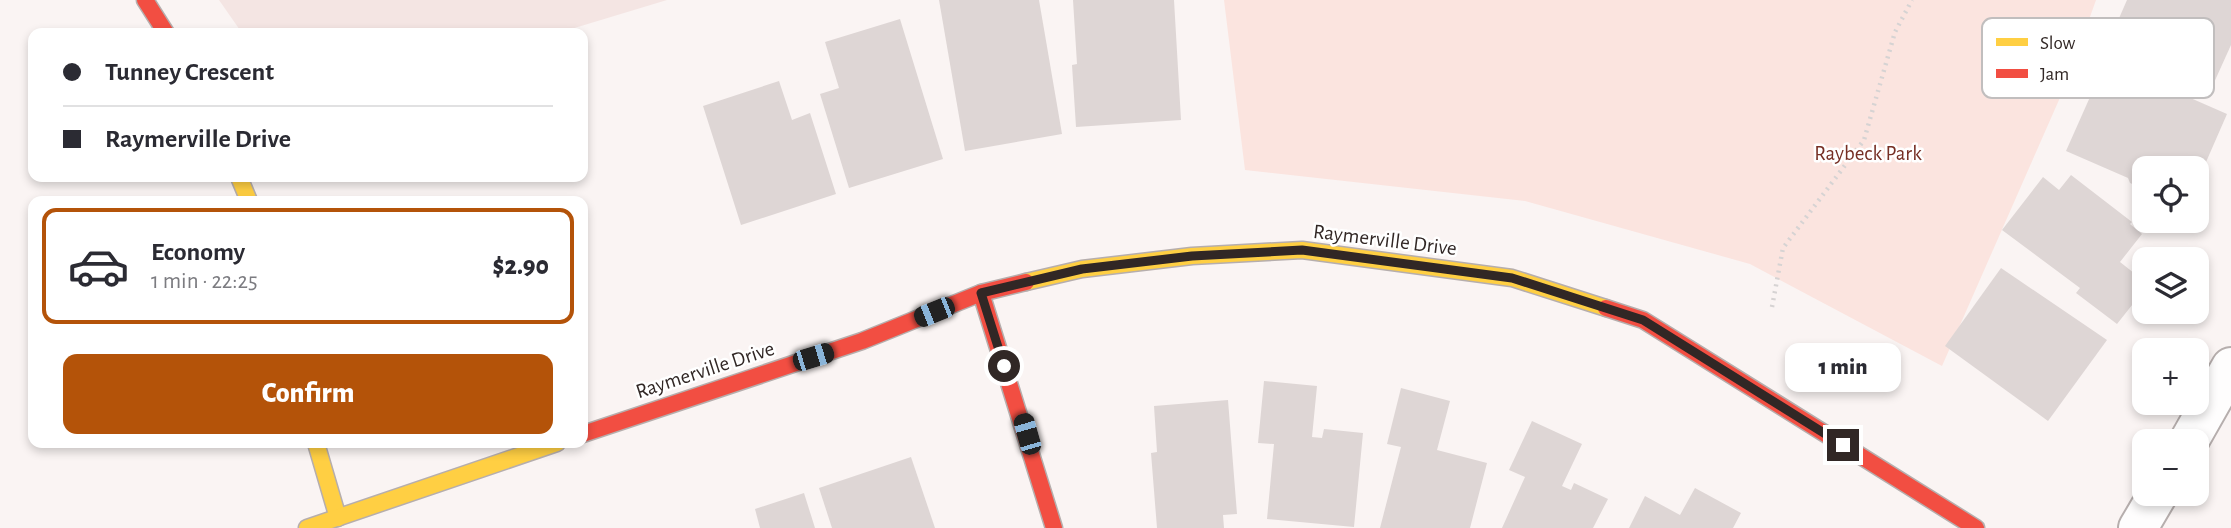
<!DOCTYPE html>
<html lang="en">
<head>
<meta charset="utf-8">
<style>
	:root { --surface:#fff; --page:#f2f2f3; --text:#2b2b33; --muted:#7c7c81; --line:#e1e1e2; --accent:#b45309 }
	body { margin:0; font-family:"Alegreya Sans",sans-serif; background:var(--page); color:var(--text); height:100vh; display:flex; flex-direction:column; font-size:26px; white-space:nowrap }
	* { box-sizing:border-box; margin:0 }
	p { font-size:23px; color:var(--muted) }
	.icon { flex:none; width:38px; height:38px; fill:none; stroke:currentColor; stroke-width:2; stroke-linecap:round; stroke-linejoin:round }
	.map { position:relative; flex:1; overflow:hidden }
	.drawer { position:absolute; left:28px; top:196px; width:560px; height:252px; display:flex; flex-direction:column; background:var(--surface); border-radius:14px; box-shadow:0 4px 10px #0003 }
	.drawer>* { flex:none }
	.top-card { position:absolute; left:28px; top:28px; width:560px; height:154px; border-radius:14px; box-shadow:0 4px 10px #0003; display:grid; align-content:center; height:154px; padding:0 35px; background:var(--surface) }
	.buttons { position:absolute; left:2132px; top:156px; display:grid; gap:14px }
	.buttons a { display:grid; place-items:center; width:77px; height:77px; border-radius:14px; background:var(--surface); box-shadow:0 4px 10px #0003; font-size:35px }
	.end { position:absolute; width:32px; height:32px; margin:-16px; border:9px solid #312725; background:#fff; box-shadow:0 0 0 4px #fff }
	.from { border-radius:50% }
	.bubble { position:absolute; height:49px; border-radius:14px; background:var(--surface); box-shadow:0 4px 10px #0003; font-size:23px; font-weight:800; line-height:49px; text-align:center }
	.car { position:absolute; width:21px; height:42px; margin:-21px -10px; border-radius:9px; box-shadow:0 0 5px 2px #0007; background:linear-gradient(#222 24%,#8ab4d8 0 40%,#222 0 76%,#8ab4d8 0 86%,#222 0) }
	.top-card b { display:flex; align-items:center; gap:24px; height:66px; font-size:26px }
	.top-card b+b { border-top:2px solid var(--line) }
	.top-card i { width:18px; height:18px; background:var(--text) }
	ul { padding:12px 0 0; list-style:none }
	li { display:flex; align-items:center; gap:21px; height:116px; margin:0 14px 10px; padding:0 21px; border:4px solid transparent; border-radius:14px }
	li div { flex:1 }
	li b { display:block; font-size:26px }
	li em { font-style:normal; font-weight:800 }
	li.on { border-color:var(--accent) }
	li>.icon { width:63px; height:63px; stroke-width:1.5 }
	.primary-button { display:flex; gap:14px; margin-top:auto; padding:14px 35px }
	.primary-button a { flex:1; height:80px; border-radius:14px; background:var(--accent); color:#fff; font-size:28px; font-weight:800; line-height:80px; text-align:center }
	.map>svg:first-child { display:block }
</style>
</head>
<body>
<div class="map">
<svg width="2231" height="528" viewBox="0 0 2231 528">
	<rect width="100%" height="100%" fill="#faf4f3"/>
	<!-- built -->
	<polygon fill="#f4e5e3" points="219,0 667,0 558,33 242,33"/>
	<!-- green -->
	<polygon fill="#fbe4df" points="1224,0 2096,0 2066,84 1942,366 1750,264 1525,201 1245,170"/>
	<!-- building -->
	<g fill="#ded6d5">
		<polygon points="939,0 1039,0 1062,134 965,151"/>
		<polygon points="1073,0 1174,0 1181,120 1076,127 1072,65 1077,64"/>
		<polygon points="2127,0 2231,0 2231,45 2212,87 2109,41"/>
		<polygon points="900,19 943,159 849,188 820,94 839,88 825,42"/>
		<polygon points="2106,61 2227,114 2196,185 2196,168 2144,168 2144,189 2130,183 2128,178 2066,151"/>
		<polygon points="779,81 792,120 810,113 836,194 741,225 703,106"/>
		<polygon points="2071,175 2132,222 2130,224 2142,234 2120,262 2144,281 2144,290 2117,324 2076,293 2080,288 2002,230 2043,177 2059,190"/>
		<polygon points="2001,268 2107,340 2048,421 1945,346"/>
		<polygon points="1264,381 1317,386 1312,437 1322,438 1324,429 1363,433 1354,527 1267,519 1274,444 1258,443"/>
		<polygon points="1401,388 1450,401 1437,450 1487,463 1470,528 1380,528 1401,447 1387,444"/>
		<polygon points="1228,400 1237,514 1223,515 1224,528 1157,528 1151,453 1157,452 1154,406"/>
		<polygon points="1532,421 1582,444 1562,486 1571,490 1574,483 1608,499 1593,528 1502,528 1525,477 1509,470"/>
		<polygon points="911,457 935,528 832,528 819,488"/>
		<polygon points="1695,488 1741,513 1733,528 1629,528 1645,496 1680,515"/>
		<polygon points="804,493 815,528 760,528 755,509"/>
	</g>
	<g fill="none" stroke-linecap="round" stroke-linejoin="round">
		<!-- street casing -->
		<g stroke="#b6aead" stroke-width="42">
			<g id="street">
				<polyline points="2189,441 2231,367"/>
				<polyline points="2138,528 2158,494"/>
			</g>
		</g>
		<!-- slow casing -->
		<g stroke="#b6aead" stroke-width="19">
			<g id="slow">
				<polyline points="239,177 249,201"/>
				<polyline points="1026,282 1082,269 1192,256 1302,250 1512,278 1606,308"/>
				<polyline points="316,443 338,518"/>
				<polyline points="307,528 557,443"/>
			</g>
		</g>
		<!-- jam casing -->
		<g stroke="#b6aead" stroke-width="19">
			<g id="jam">
				<polyline points="145,0 166,33"/>
				<polyline points="981,293 1054,528"/>
				<polyline points="1606,308 1643,320 1976,528"/>
				<polyline points="583,434 862,341 981,293 1026,282"/>
			</g>
		</g>
		<!-- path -->
		<polyline stroke="#d6d3d3" stroke-width="4.5" stroke-dasharray="2 5" stroke-linecap="butt" points="1772,307 1783,248 1864,140 1895,32 1912,0"/>
		<!-- street -->
		<use href="#street" stroke="#fefdfd" stroke-width="38"/>
		<!-- slow -->
		<use href="#slow" stroke="#ffcf43" stroke-width="16"/>
		<!-- jam -->
		<use href="#jam" stroke="#f24e42" stroke-width="16"/>
	</g>
	<g fill="none" stroke-linecap="round" stroke-linejoin="round">
		<!-- route -->
		<polyline stroke="#312725" stroke-width="9" points="1004,366 981,293 1082,269 1192,256 1302,250 1512,278 1643,320 1843,445"/>
	</g>
	<g text-anchor="middle" dominant-baseline="central" stroke-width="5" stroke-linejoin="round" paint-order="stroke">
		<!-- park labels -->
		<g font-size="21" fill="#762f24" stroke="#fff">
			<text x="1868" y="153">Raybeck Park</text>
		</g>
		<!-- street labels -->
		<g font-size="21" fill="#312725" stroke="#fff">
			<text transform="translate(1385 240) rotate(7)">Raymerville Drive</text>
			<text transform="translate(705 370) rotate(-18)">Raymerville Drive</text>
		</g>
	</g>
	<!-- legend -->
	<rect x="1982" y="18" width="232" height="80" rx="10" fill="#fff" stroke="#c1bebe" stroke-width="2"/>
	<rect x="1996" y="38" width="32" height="8" fill="#ffcf43"/>
	<rect x="1996" y="69" width="32" height="9" fill="#f24e42"/>
	<g font-size="19" fill="#312725">
		<text x="2040" y="49">Slow</text>
		<text x="2040" y="80">Jam</text>
	</g>
</svg>
<div class="buttons">
<a><svg class="icon" aria-label="locate" viewBox="0 0 24 24"><circle cx="12" cy="12" r="6"/><path d="M12 2v4M12 18v4M2 12h4M18 12h4"/></svg></a>
<a><svg class="icon" aria-label="layers" viewBox="0 0 24 24"><path d="M12 4l9 5-9 5-9-5zM3 14l9 5 9-5"/></svg></a>
<a>+</a>
<a>−</a>
</div>
<i class="end from" style="left:1004px;top:366px"></i>
<i class="end" style="left:1843px;top:445px"></i>
<div class="bubble" style="left:1785px;top:343px;width:116px">1 min</div>
<i class="car" style="left:934px;top:312px;rotate:248deg"></i>
<i class="car" style="left:813px;top:357px;rotate:73deg"></i>
<i class="car" style="left:1027px;top:434px;rotate:344deg"></i>
<div class="top-card">
<b><i class="from"></i>Tunney Crescent</b>
<b><i></i>Raymerville Drive</b>
</div>
<section class="drawer">
<ul>
<li class="on"><svg class="icon" aria-label="car" viewBox="0 0 24 24"><path d="M5 17H2v-5l4-1 3-4h7l3 4 3 1v5h-3M9 17h6M6 11h13"/><circle cx="7" cy="17" r="2"/><circle cx="17" cy="17" r="2"/></svg><div><b>Economy</b><p>1 min · 22:25</p></div><em>$2.90</em></li>
</ul>
<div class="primary-button"><a>Confirm</a></div>
</section>
</div>
</body>
</html>
